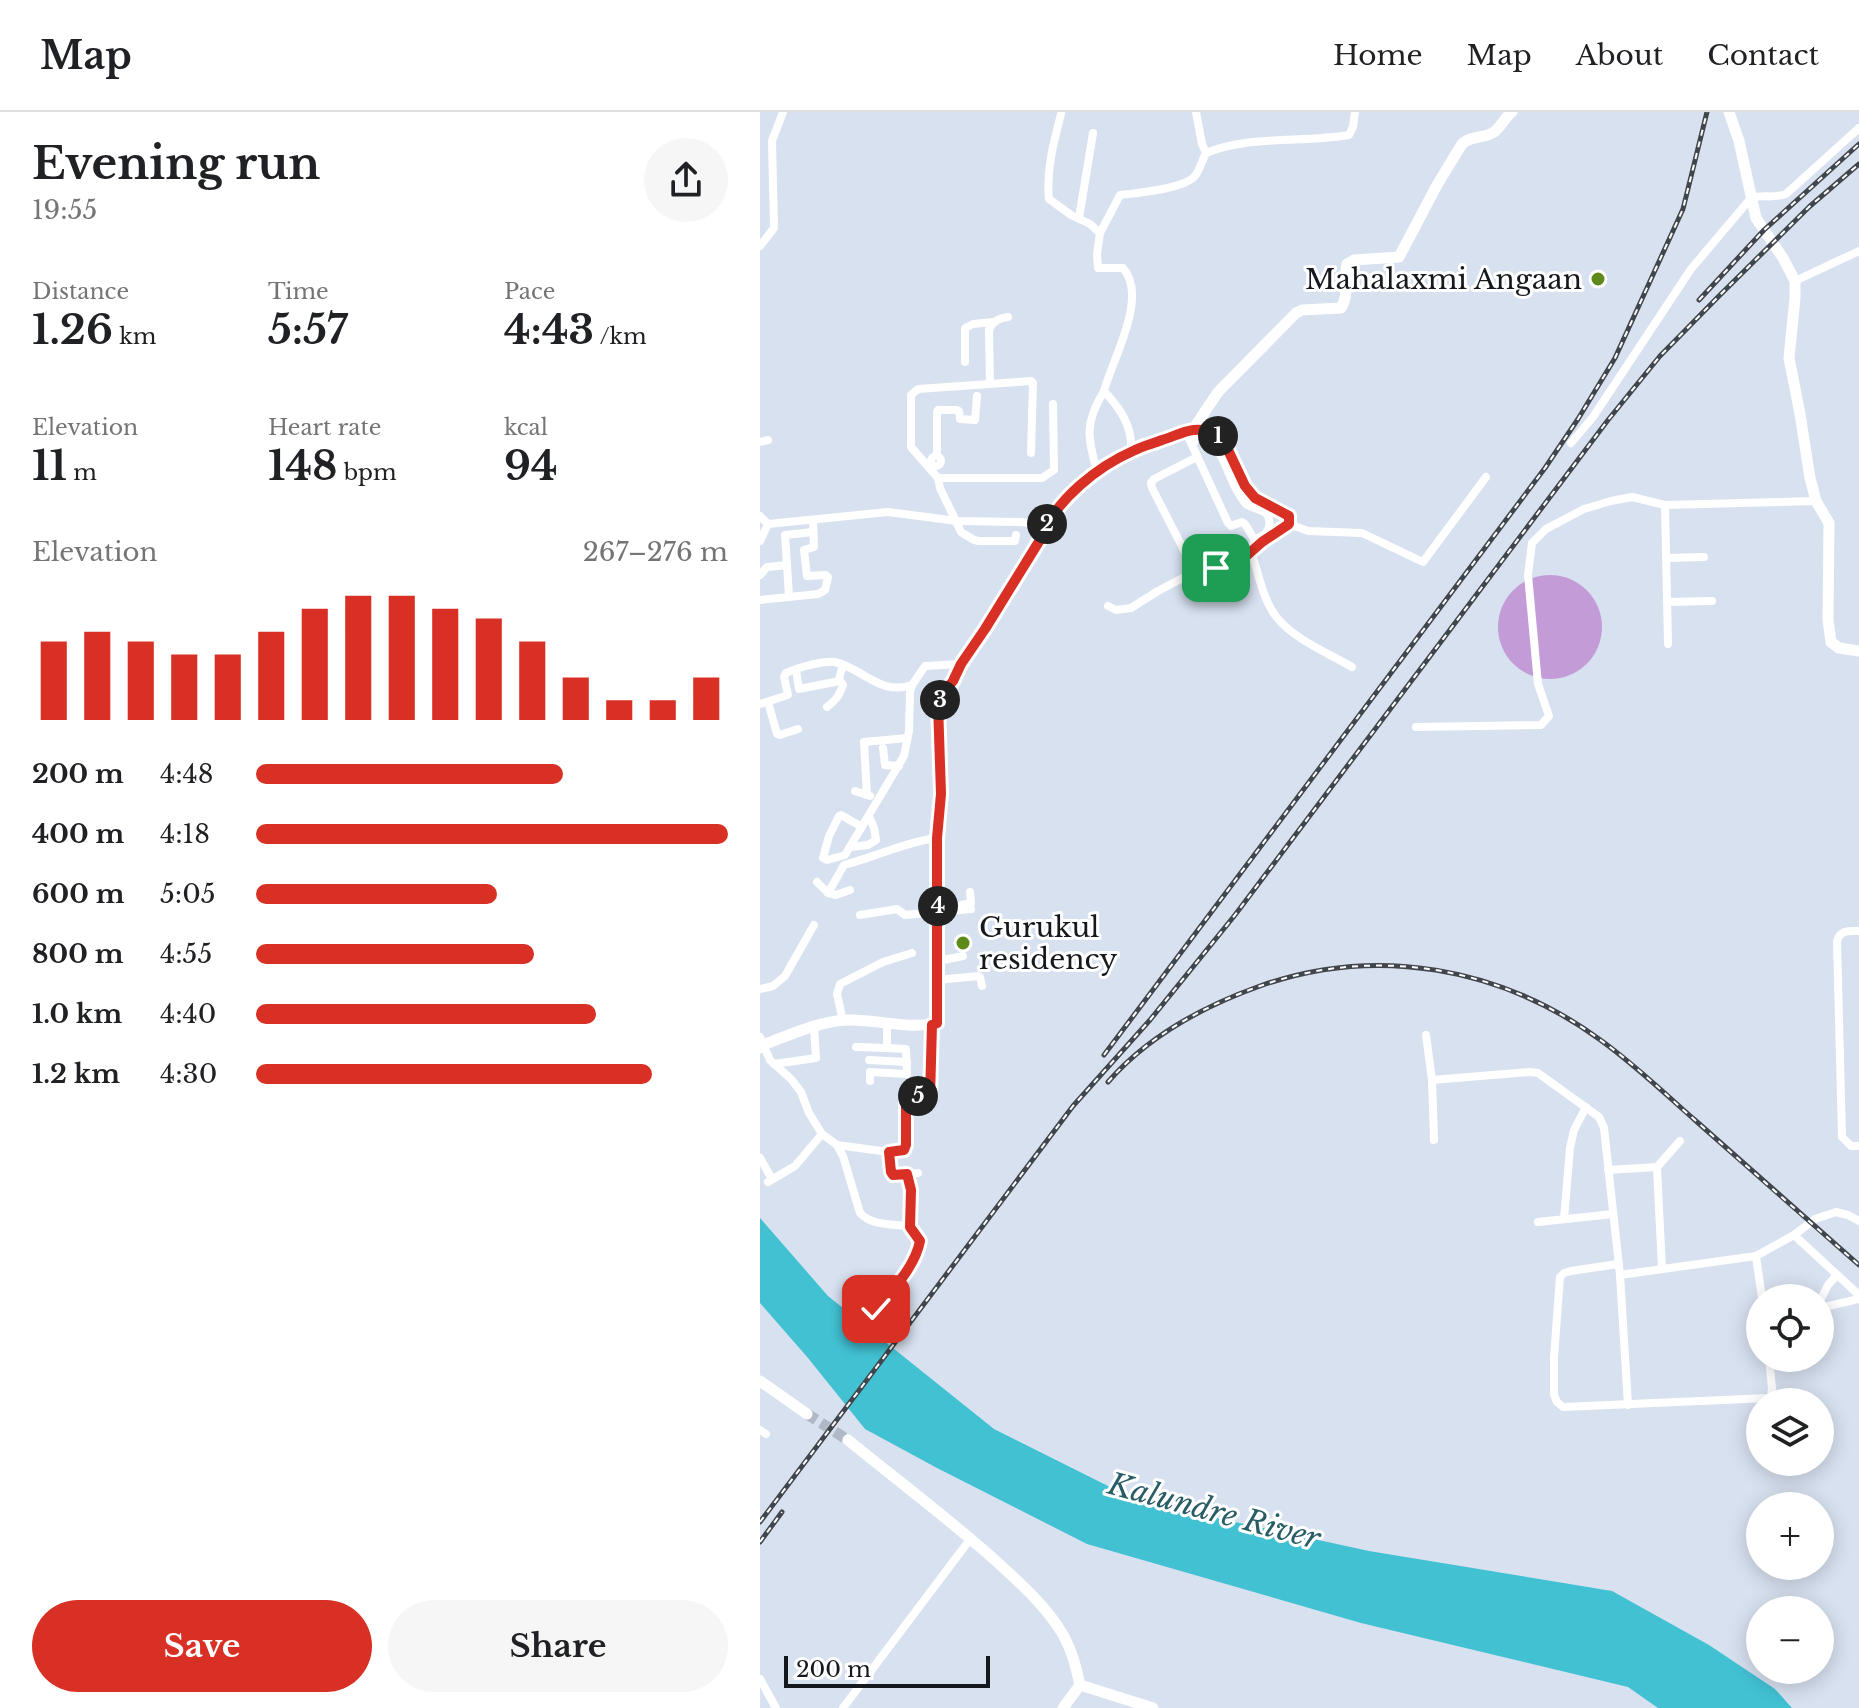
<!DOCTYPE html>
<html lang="en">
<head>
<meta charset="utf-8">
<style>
  body { margin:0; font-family:"Libre Baskerville",serif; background:#f6f6f6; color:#202124; height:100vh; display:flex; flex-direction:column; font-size:30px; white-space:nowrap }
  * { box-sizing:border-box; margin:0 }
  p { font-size:26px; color:#757577 }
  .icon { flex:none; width:44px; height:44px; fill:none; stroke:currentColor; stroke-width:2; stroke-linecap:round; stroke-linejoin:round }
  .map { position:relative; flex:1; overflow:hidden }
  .details { display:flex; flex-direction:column; background:#fff; width:760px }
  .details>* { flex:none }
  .tools { position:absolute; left:986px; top:1172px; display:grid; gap:16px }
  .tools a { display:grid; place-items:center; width:88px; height:88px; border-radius:50%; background:#fff; box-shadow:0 4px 20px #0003; font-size:40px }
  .scale { position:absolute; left:24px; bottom:20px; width:206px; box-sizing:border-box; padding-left:8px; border:4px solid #15181d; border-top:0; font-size:22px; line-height:28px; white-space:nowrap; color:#15181d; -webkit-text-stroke:6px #fff; paint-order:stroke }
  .pin { position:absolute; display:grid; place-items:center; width:68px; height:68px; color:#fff; margin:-34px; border-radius:16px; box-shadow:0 4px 12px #0006 }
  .km { position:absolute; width:40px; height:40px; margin:-20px; border-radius:50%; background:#222; color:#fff; font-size:22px; line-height:40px; text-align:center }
  .round { display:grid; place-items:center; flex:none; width:84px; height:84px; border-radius:42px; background:#f6f6f6 }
  .summary { display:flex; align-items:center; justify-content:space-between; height:136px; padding:0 32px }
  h1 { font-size:44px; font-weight:800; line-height:60px }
  .figures { display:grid; grid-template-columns:repeat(3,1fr); gap:12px; height:136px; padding:8px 32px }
  .figures div { display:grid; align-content:center }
  .figures b { font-size:40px; font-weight:800 }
  .figures small { font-size:22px; font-weight:400 }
  .figures p { font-size:22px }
  .chart { height:224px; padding:16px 32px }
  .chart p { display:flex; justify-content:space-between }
  .chart svg { width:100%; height:144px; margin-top:8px; stroke:#d93025; stroke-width:6 }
  .button { display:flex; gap:16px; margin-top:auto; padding:16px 32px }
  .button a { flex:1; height:92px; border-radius:48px; background:#d93025; color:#fff; font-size:32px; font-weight:800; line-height:92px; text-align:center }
  .button a+a { background:#f6f6f6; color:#202124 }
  ul { padding:0 32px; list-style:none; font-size:26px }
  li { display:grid; grid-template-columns:128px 96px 1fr; align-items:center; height:60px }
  li i { height:20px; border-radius:10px; background:#d93025 }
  header { display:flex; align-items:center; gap:48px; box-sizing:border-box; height:112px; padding:0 40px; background:#fff; border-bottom:2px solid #e0e0e0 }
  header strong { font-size:38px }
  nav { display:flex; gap:44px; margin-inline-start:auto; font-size:28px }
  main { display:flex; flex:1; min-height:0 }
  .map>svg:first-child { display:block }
  .green { fill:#c39cd7 }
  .water { fill:#42c1d3 }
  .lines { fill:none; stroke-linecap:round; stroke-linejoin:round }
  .secondary-tunnel { stroke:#b1b9c6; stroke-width:11; stroke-dasharray:11 5.5; stroke-linecap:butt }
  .street { stroke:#fff; stroke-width:8 }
  .secondary { stroke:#fff; stroke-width:11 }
  .rail-casing { stroke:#41454c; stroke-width:5 }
  .rail { stroke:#fff; stroke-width:2; stroke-dasharray:6; stroke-linecap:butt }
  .route-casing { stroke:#fff; stroke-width:16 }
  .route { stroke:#d93025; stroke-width:10 }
  .poi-dot { fill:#5d8a1b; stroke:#fff; stroke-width:3 }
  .labels { text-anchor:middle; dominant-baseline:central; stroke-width:6; stroke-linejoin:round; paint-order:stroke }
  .poi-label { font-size:28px; fill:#15181d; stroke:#fff; text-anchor:end }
  .water-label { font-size:30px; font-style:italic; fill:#295d65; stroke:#fff }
</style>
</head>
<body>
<header>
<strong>Map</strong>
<nav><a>Home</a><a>Map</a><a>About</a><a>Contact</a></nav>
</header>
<main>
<section class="details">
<div class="summary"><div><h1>Evening run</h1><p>19:55</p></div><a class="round"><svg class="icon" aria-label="share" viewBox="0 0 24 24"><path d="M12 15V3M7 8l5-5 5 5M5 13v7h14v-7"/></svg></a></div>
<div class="figures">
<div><p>Distance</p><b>1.26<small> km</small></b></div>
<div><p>Time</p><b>5:57</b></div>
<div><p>Pace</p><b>4:43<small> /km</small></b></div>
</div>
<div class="figures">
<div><p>Elevation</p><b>11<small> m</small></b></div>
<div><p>Heart rate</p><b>148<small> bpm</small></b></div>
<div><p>kcal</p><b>94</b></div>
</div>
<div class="chart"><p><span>Elevation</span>267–276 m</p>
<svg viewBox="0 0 160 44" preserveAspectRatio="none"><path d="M5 44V20M15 44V17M25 44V20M35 44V24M45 44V24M55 44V17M65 44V10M75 44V6M85 44V6M95 44V10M105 44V13M115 44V20M125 44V31M135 44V38M145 44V38M155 44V31"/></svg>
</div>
<ul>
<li><b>200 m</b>4:48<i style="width:65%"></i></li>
<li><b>400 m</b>4:18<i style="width:100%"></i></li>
<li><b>600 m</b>5:05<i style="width:51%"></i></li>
<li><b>800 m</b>4:55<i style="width:59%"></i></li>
<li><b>1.0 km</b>4:40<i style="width:72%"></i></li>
<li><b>1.2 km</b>4:30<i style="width:84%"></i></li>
</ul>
<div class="button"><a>Save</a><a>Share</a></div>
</section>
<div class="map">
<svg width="1099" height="1596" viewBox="0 0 1099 1596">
  <rect width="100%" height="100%" fill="#d8e1f0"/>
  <circle class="green" cx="790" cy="515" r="52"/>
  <path class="water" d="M0,1106l68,78 166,133 144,72 231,50 243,40 97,54 66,44 17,19h-134l-30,-21 -267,-64 -274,-79 -150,-76 -72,-39 -57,-71 -48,-55z"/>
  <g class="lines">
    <path class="secondary-tunnel" d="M47,1302l41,26"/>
    <g class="street">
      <path d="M436,0l6,32 4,9"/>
      <path d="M301,2c-7,27 -15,56 -12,85l22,16 19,9 10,9 -3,21 1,14h25c26,29 -11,92 -19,123 16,17 29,36 27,60"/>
      <path d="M319,106l14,-85"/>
      <path d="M340,121l20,-38c17,-2 64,-6 75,-19 5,-6 7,-16 11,-23 44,-18 96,-10 143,-18l4,-8 2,-15"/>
      <path d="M0,134l14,-18 -2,-87 11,-29"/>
      <path d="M1035,169l64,-30"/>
      <path d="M205,250v-34l8,-4 20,-2"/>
      <path d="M230,272l-1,-54c3,-9 10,-12 19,-13"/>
      <path d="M426,320l42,91 3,3 11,-4 3,2 9,15c11,-3 19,-10 14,-23 -4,-8 -15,-6 -22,-12 -3,-3 -5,-7 -7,-10 -14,-22 -13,-43 -37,-57l-6,2 -4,6"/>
      <path d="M0,330l8,-2"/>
      <path d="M811,331l22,-26 98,-148 60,-71c13,-4 21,1 35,-4l73,-66"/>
      <path d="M177,343v-43l1,-2h19l2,1 1,8 15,1 2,-24"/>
      <circle cx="176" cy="349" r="5"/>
      <path d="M337,359c-10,-34 -12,-49 7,-80"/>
      <path d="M178,366h104l12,-8 -1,-66"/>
      <path d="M905,393l3,139"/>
      <path d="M0,404l8,8 120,-12 69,9 63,1 27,2"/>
      <path d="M529,412l19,7 54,2 61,29 63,-85"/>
      <path d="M256,423l-1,6h-36l-5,-1 -13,-8 -21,-44 -2,-10 -27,-31v-52l7,-6 113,-8 2,2 -2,70"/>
      <path d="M0,429l8,-17"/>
      <path d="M491,439c7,20 11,46 24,64 16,23 53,38 77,52"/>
      <path d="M906,446l38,-1"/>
      <path d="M430,450l-38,-74 -1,-5 3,-4 43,-22"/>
      <path d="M27,453l2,32"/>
      <path d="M0,463l7,-8 20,-2 -2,-30 28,-3"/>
      <path d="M0,488l58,-6 7,-4 3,-13 -2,-2 -19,1 -3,-26 10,-3 -1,-27"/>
      <path d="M907,490l45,-1"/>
      <path d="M348,494l8,4 15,-2 27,-17 36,-19 42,-7 26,-23 27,-18v-8l-34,-18 -10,-12 -17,-36 -12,-17 -22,-5"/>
      <path d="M36,558l3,19 41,-8"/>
      <path d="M8,590l9,32 3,1 18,-6"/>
      <path d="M0,592l28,-9 -4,-18 2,-4c11,-5 38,-13 49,-11 29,7 45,34 77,23"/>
      <path d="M67,595c9,-7 12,-11 16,-22l-4,-6 4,-14"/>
      <path d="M656,615l125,-2 8,-9 -11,-32 -10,-109 4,-32 14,-14 38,-20 27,-8 21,-4 33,8 151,-4"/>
      <path d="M123,636l2,17 14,1"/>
      <path d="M95,679l15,5"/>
      <path d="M107,683l-3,-53 43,-4"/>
      <path d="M102,715l-21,-12 -2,1 -10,20 -6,22 4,2 18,-5 59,-99 5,-25 1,-39 2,-7 13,-19 36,-2"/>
      <path d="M90,735l18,-2 8,-5 -2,-12 -5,-12"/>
      <path d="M57,770l11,11"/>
      <path d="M90,778l-14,5 -8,-2 16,-28c31,-8 61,-23 93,-27"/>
      <path d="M202,793l9,-2 -1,-11"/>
      <path d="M100,803l37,-6 8,6 66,-6"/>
      <path d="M1099,819c-11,0 -19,-1 -22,10l5,196 9,9h8"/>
      <path d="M178,849l25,-5"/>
      <path d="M178,868l40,-4 2,1 2,9"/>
      <path d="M0,877l13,-3 12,-10 29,-51"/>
      <path d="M83,909l-6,-27 3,-10 43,-22 29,-9"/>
      <path d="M666,923l6,45 2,60"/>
      <path d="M0,925l10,23 21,19 10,13 8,21 13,21 15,11 6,11 17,57c13,14 33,10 50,14l10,14c-5,26 -27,48 -44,68"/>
      <path d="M96,935l31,1v-25"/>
      <path d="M109,948l38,2"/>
      <path d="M14,952l42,-6 -2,-31"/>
      <path d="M672,968l98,-8 8,1 61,44 5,11 16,147 136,-19 38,-21 21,-16 21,-7 12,3 11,6"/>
      <path d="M110,969v-9l37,2 -1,-25 -19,-1"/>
      <path d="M77,1033l52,7 15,-2 2,-5v-48l2,-2 22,2 2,-72"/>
      <path d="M129,1040l2,20 2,3 25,-2"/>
      <path d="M0,1046l12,21"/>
      <path d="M848,1058l49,-3"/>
      <path d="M147,1062l4,16 -1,37"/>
      <path d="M8,1070l27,-16 27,-32"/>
      <path d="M804,1107l6,-71 4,-18 12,-23"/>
      <path d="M778,1110l75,-8"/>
      <path d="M1034,1123l65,60"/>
      <path d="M996,1144l6,42"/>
      <path d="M858,1152l-47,7 -7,2 -4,4 -6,80v38l3,7 6,5 205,-9 3,-2 1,-8 -3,-30"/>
      <path d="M902,1157l-5,-102 23,-26"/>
      <path d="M860,1163l8,130"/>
      <path d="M1060,1189l8,-16 9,-10"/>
      <path d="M1060,1196l39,-9"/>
      <path d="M0,1318l6,4"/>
      <path d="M0,1567l16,29"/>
      <path d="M83,1596l128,-170"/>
    </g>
    <g class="secondary">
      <path d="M969,0l10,29 17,77 27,40 12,23v17l-6,60 11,56 10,64 6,23 13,22 -1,97 3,22 8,6 20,3"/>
      <path d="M0,936l3,-3c27,-10 56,-24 85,-25 29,-1 60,10 89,3v-185l4,-44 -3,-90 4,-9 11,-14 8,-17 24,-35 58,-94 4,-11 8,-11 42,-42 34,-20 63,-23 24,-36 78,-79 6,-3 39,-2c9,-14 2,-29 6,-44l7,-4 45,-3 38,-72 25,-41c9,-9 22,-5 32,-12 7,-5 11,-15 18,-20"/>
      <path d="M0,1269l47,33"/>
      <path d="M88,1328c49,40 100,78 148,121 24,22 49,44 66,72 10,17 14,34 18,52l-17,23"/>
      <path d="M320,1573l73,23"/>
    </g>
    <defs>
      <g id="rail">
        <path d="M939,188l65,-70 95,-86"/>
        <path d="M344,943l441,-587 33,-49 37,-61 68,-149 24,-97"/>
        <path d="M348,970c40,-46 96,-76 152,-96 116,-41 240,-19 339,53 34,24 65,54 97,82 54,48 108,96 163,144"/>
        <path d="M0,1410l313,-416 77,-86 85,-105 373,-495 52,-64 59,-60 90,-89 50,-43"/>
        <path d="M0,1430l22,-30"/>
      </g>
    </defs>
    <use href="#rail" class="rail-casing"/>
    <use href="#rail" class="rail"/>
  </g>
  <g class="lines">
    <defs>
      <path id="route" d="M116,1197c17,-20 39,-42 44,-68l-10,-14 1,-37 -4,-16 -14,1 -2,-3 -2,-20 15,-2 2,-5v-48l2,-2 22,2 2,-72 5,-2v-185l4,-44 -3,-90 4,-9 11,-14 8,-17 24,-35 58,-94c13,-36 56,-69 90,-84 9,-5 19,-7 29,-11 22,-7 30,-15 54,-7l12,17 17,36 10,12 34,18v8l-27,18 -26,23 -20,3"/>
    </defs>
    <use href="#route" class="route-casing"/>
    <use href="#route" class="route"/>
  </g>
  <g class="poi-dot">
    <circle cx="838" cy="167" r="8"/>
    <circle cx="203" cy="831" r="8"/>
  </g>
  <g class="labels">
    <g class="poi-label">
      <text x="822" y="167">Mahalaxmi Angaan</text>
      <text x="219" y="815" text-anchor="start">Gurukul<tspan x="219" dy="32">residency</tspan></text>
    </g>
    <g class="water-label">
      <text transform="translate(454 1399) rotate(15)">Kalundre River</text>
    </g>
  </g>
</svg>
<div class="tools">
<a><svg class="icon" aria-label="locate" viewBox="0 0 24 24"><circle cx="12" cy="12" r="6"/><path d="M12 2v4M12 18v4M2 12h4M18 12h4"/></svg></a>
<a><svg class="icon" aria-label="layers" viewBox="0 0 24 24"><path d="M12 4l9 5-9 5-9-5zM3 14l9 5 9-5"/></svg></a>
<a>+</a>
<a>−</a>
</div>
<div class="scale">200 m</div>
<div class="pin" style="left:456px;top:456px;background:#1e9e55"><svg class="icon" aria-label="arrive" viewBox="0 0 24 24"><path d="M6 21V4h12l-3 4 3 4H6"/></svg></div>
<div class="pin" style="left:116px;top:1197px;background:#d93025"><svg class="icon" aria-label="check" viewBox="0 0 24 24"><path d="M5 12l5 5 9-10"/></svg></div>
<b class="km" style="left:458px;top:324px">1</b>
<b class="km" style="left:287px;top:412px">2</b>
<b class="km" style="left:180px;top:588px">3</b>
<b class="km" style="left:178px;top:794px">4</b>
<b class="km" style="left:158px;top:984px">5</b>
</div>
</main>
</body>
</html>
